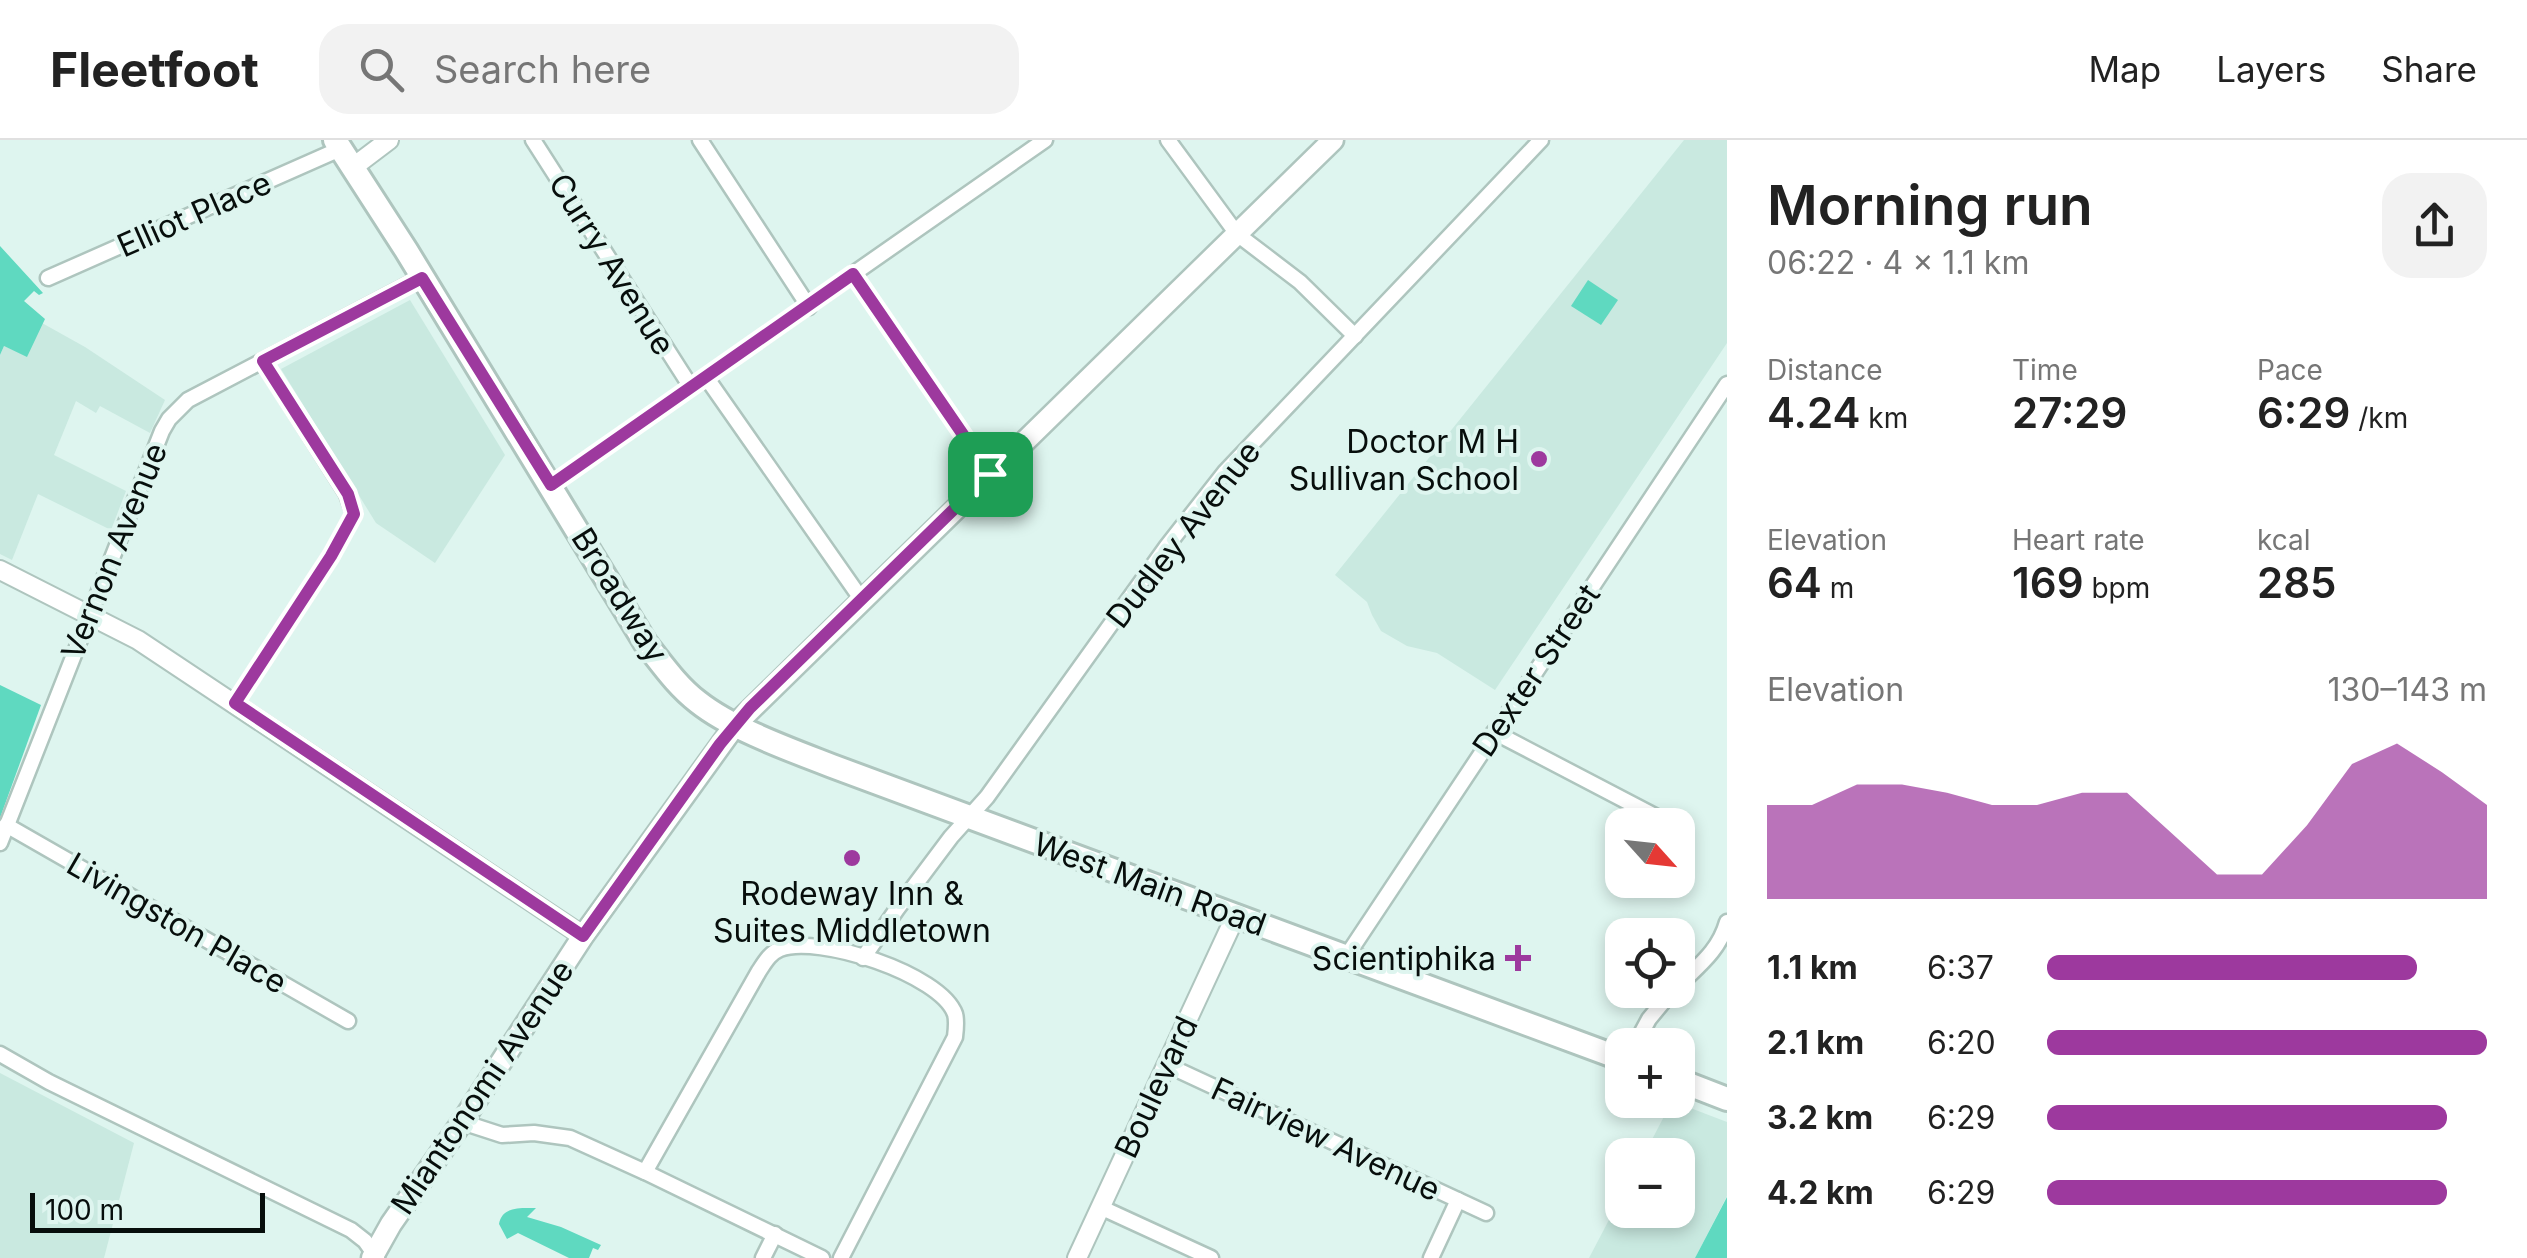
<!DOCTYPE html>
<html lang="en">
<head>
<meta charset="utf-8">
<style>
  body { margin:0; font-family:Inter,sans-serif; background:#f2f2f2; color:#222; height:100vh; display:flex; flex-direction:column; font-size:38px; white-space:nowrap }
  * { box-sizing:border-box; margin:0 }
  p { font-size:32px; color:#767676 }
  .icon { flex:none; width:55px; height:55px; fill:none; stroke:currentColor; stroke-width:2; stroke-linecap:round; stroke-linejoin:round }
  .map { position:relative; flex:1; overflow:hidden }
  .details { display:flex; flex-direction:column; background:#fff; width:800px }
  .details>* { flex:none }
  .needle { width:65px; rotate:117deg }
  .tools { position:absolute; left:1605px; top:668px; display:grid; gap:20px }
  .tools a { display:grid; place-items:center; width:90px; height:90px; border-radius:20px; background:#fff; box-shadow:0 5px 15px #0003; font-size:50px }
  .scale { position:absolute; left:30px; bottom:25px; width:235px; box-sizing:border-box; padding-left:10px; border:5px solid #070e0c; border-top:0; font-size:28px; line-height:35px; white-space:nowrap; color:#070e0c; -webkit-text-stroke:8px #def5ef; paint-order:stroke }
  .pin { position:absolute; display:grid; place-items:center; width:85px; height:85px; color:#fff; margin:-42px; border-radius:20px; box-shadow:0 5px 15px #0006 }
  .round { display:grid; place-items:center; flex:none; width:105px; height:105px; border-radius:30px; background:#f2f2f2 }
  .overview { display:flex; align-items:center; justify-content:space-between; height:170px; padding:0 40px }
  h1 { font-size:55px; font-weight:600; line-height:75px }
  .figures { display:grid; grid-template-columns:repeat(3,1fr); gap:15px; height:170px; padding:10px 40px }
  .figures div { display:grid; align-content:center }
  .figures b { font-size:42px; font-weight:600 }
  .figures small { font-size:28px; font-weight:400 }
  .figures p { font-size:28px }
  .chart { height:280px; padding:20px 40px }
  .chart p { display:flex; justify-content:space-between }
  .chart svg { width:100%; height:180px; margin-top:10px; fill:#9d399e; opacity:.7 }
  ul { padding:0 40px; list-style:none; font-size:32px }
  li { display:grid; grid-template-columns:160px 120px 1fr; align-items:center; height:75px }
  li i { height:25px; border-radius:12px; background:#9d399e }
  header { display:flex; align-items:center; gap:60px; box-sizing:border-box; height:140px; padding:0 50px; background:#fff; border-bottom:2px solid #e0e0e0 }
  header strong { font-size:48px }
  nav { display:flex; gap:55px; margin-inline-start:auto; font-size:35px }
  .search { width:700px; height:90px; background:#f2f2f2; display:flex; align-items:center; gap:25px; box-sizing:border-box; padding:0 35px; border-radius:30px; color:#767676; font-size:38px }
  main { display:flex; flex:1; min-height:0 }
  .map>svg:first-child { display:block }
  .built { fill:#c9e9e0 }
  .green { fill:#5fd9c0 }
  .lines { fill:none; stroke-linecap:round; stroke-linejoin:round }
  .minor-casing { stroke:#aec5be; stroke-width:19 }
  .tertiary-casing { stroke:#aec5be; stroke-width:22 }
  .secondary-casing { stroke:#aec5be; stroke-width:25 }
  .primary-casing { stroke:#aec5be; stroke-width:28 }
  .minor { stroke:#fff; stroke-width:14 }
  .tertiary { stroke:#fff; stroke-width:18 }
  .secondary { stroke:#fff; stroke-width:20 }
  .primary { stroke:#fff; stroke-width:22 }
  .route-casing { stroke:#fff; stroke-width:20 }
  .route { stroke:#9d399e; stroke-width:12 }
  .poi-dot { fill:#9d399e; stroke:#def5ef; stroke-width:4 }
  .labels { text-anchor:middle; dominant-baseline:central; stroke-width:8; stroke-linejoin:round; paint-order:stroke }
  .street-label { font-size:32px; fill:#070e0c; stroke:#def5ef }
  .poi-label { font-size:32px; fill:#070e0c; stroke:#def5ef; text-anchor:end }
</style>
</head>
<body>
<header>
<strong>Fleetfoot</strong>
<div class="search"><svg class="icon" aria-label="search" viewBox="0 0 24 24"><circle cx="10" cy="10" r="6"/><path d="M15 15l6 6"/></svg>Search here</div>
<nav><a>Map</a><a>Layers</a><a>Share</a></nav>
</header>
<main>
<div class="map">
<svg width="1727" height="1118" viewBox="0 0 1727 1118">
  <rect width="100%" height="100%" fill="#def5ef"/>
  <g class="built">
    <path d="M1684,0h43v203l-232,347 -58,-37 -30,-7 -26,-15 -9,-16 -5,-13 -32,-27z"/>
    <path d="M410,160l95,155 -70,108 -59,-40 -95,-154z"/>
    <path d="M42,183l43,24 80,53 -15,33 -50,-27 -4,7 -20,-12 -22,54 72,36 -15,39 -73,-36 -26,66 -12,-6v-199l4,-9 23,10z"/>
    <path d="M0,933l134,70 -30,115h-104z"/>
    <path d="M1672,961l55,21v74l-32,62h-106l33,-63v15h56v-55h-34z"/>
  </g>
  <g class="green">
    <path d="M0,106l43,47 -4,2 -5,-4 -10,10 21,18 -18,38 -23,-11 -4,9z"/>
    <path d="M1588,140l30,20 -17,25 -30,-19z"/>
    <path d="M0,545l41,20 -41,113z"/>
    <path d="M1727,1057v61h-32z"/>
    <path d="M536,1068l-9,9 34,10 40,18 -3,5 -5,-2 -4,10h-20l-51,-25 -11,6 -8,-15c3,-18 22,-16 37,-16z"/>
  </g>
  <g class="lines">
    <defs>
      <g id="minor">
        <path d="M533,0l158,247"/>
        <path d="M700,0l109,167"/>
        <path d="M1168,0l69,94 63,48 55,54"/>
        <path d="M853,134l137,200"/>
        <path d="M48,138l292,-129"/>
        <path d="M706,237l156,223"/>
        <path d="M551,345l494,-345"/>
        <path d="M235,563l96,-147 23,-42 -7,-20 -84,-133"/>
        <path d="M1494,592l178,93"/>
        <path d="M6,685l342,196"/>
        <path d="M0,703l162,-412 7,-12 19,-19 233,-122"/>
        <path d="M1346,817l381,-573"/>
        <path d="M863,818l34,-49 54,-72 36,-40 180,-251 58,-74 316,-332"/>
        <path d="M1678,846c20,-20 41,-35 49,-64"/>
        <path d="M1635,905l14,-26 24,-29"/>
        <path d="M0,914l49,28 302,148 14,11 12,17"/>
        <path d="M1167,925l319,148"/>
        <path d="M462,982l40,13 32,-2 36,5 75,34 177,86"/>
        <path d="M645,1032l114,-201c6,-9 11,-18 21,-22 37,-15 161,25 175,65 2,7 1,15 0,23l-114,221"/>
        <path d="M1100,1067l111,51"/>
        <path d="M763,1118l12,-24"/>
        <path d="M1431,1118l27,-58"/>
      </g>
      <g id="tertiary">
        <path d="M352,28l37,-28"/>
        <path d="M0,430l138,70 445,296"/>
        <path d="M1077,1118l159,-343"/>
      </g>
      <path id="secondary" d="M372,1118l19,-34 71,-102 121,-186 153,-212 597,-584"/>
      <g id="primary">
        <path d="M335,0l71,110 240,394c16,20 31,42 52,58 34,27 93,48 134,64l790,293"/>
        <path d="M1678,940l49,19"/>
      </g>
    </defs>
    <use href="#minor" class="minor-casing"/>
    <use href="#tertiary" class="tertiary-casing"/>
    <use href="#secondary" class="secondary-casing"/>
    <use href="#primary" class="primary-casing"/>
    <use href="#minor" class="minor"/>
    <use href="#tertiary" class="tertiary"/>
    <use href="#secondary" class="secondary"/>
    <use href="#primary" class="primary"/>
  </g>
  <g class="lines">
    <defs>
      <path id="route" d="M853,134l137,200 -240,234 -30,36 -137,192 -348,-233 96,-147 23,-42 -6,-20 -85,-133 159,-83 129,207z"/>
    </defs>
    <use href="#route" class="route-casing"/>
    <use href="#route" class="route"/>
  </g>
  <g class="poi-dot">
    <circle cx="1539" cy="319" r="10"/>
    <circle cx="852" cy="718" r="10"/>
    <path d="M1513 803h10v10h10v10h-10v10h-10v-10h-10v-10h10z"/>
  </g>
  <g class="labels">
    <g class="street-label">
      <text transform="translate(194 74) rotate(-24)">Elliot Place</text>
      <text transform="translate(612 124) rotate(58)">Curry Avenue</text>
      <text transform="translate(1183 394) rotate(-52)">Dudley Avenue</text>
      <text transform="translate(114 411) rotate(-68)">Vernon Avenue</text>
      <text transform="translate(620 455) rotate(58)">Broadway</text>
      <text transform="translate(1536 530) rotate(-56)">Dexter Street</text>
      <text transform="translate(1150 744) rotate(20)">West Main Road</text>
      <text transform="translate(177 783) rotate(30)">Livingston Place</text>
      <text transform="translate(482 947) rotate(-56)">Miantonomi Avenue</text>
      <text transform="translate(1156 947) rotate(-65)">Boulevard</text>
      <text transform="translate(1326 999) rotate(25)">Fairview Avenue</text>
    </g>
    <g class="poi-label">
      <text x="1519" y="301">Doctor M H<tspan x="1519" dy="37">Sullivan School</tspan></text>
      <text x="852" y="753" text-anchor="middle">Rodeway Inn &amp;<tspan x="852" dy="37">Suites Middletown</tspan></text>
      <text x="1496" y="818">Scientiphika</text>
    </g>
  </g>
</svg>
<div class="tools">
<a><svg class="needle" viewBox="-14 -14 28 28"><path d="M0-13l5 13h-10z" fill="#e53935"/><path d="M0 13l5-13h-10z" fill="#767676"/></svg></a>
<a><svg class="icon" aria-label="locate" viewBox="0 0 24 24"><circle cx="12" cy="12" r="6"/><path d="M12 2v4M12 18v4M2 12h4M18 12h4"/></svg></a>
<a>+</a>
<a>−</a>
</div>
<div class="scale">100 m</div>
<div class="pin" style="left:990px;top:334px;background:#1e9e55"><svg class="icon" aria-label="arrive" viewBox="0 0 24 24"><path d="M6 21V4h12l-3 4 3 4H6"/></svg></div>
</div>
<section class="details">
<div class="overview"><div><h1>Morning run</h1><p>06:22 · 4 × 1.1 km</p></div><a class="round"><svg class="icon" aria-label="share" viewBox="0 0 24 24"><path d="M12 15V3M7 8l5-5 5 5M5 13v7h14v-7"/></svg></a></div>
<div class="figures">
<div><p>Distance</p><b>4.24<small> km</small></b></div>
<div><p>Time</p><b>27:29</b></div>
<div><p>Pace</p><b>6:29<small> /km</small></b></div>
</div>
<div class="figures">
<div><p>Elevation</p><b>64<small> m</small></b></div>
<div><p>Heart rate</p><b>169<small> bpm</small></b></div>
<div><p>kcal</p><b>285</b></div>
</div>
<div class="chart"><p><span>Elevation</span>130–143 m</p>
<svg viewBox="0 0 160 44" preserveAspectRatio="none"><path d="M0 44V21L10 21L20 16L30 16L40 18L50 21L60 21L70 18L80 18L90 28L100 38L110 38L120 26L130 11L140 6L150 13L160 21V44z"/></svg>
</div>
<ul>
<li><b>1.1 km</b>6:37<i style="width:84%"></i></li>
<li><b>2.1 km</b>6:20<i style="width:100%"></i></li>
<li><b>3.2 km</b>6:29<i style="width:91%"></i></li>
<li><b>4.2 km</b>6:29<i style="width:91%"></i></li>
</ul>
</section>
</main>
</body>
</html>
